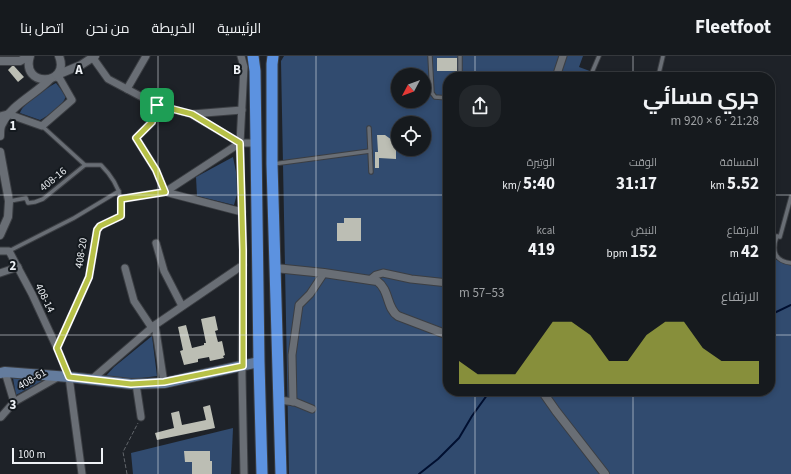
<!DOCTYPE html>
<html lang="ar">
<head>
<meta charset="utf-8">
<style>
  body { margin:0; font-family:"Source Sans 3",Cairo,sans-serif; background:#23272b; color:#f1f3f6; direction:rtl; height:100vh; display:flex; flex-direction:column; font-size:15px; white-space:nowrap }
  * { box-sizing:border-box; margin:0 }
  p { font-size:13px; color:#9ea1a4 }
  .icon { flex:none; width:22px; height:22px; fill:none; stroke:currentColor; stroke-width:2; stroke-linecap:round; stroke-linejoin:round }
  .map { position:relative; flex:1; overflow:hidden; direction:ltr }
  .sheet { position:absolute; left:443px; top:16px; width:332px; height:324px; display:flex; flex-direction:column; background:#161a1e; border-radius:16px; box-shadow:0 2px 6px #0003,0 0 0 1px #35383c; direction:rtl }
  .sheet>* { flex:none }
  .needle { width:26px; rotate:229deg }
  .fabs { position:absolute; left:391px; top:12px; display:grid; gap:8px }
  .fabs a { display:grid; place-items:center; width:40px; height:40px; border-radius:50%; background:#161a1e; box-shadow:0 2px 6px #0003,0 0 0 1px #35383c; font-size:20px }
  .scale { position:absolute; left:12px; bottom:10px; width:91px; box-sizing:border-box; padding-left:4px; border:2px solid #eff2f6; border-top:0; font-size:11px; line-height:14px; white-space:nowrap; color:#eff2f6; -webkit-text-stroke:3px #14191e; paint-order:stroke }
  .pin { position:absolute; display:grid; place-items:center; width:34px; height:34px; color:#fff; margin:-17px; border-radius:8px; box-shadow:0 2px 6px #0006 }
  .round { display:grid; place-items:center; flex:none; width:42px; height:42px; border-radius:16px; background:#23272b }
  .summary { display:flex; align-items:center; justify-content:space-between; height:68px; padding:0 16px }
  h1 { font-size:22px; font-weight:700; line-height:30px }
  .metrics { display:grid; grid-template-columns:repeat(3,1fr); gap:6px; height:68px; padding:4px 16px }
  .metrics div { display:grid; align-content:center }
  .metrics b { font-size:17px; font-weight:700 }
  .metrics small { font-size:11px; font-weight:400 }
  .metrics p { font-size:11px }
  .chart { height:112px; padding:8px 16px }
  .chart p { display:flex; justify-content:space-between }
  .chart svg { width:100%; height:72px; margin-top:4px; fill:#b7c148; opacity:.7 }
  header { display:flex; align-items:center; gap:24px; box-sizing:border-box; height:56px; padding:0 20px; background:#161a1e; border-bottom:1px solid #35383c }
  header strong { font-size:19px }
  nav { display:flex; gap:22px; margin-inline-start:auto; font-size:14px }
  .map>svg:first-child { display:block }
  .green { fill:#314b6f; fill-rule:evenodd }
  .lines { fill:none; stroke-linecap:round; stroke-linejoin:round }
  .stream { stroke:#000f30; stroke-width:2 }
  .building { fill:#bcbeb4 }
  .service-casing { stroke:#3b3e43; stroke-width:5.5 }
  .minor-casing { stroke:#3b3e43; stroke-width:9 }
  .tertiary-casing { stroke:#3b3e43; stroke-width:10 }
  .secondary-casing { stroke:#3b3e43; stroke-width:12 }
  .trunk-casing { stroke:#3b3e43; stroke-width:13 }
  .path { stroke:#61656a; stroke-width:1; stroke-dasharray:4 2; stroke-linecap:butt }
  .service { stroke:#696e75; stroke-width:3.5 }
  .minor { stroke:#696e75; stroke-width:7 }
  .tertiary { stroke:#696e75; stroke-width:8 }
  .secondary { stroke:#647c9d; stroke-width:10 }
  .trunk { stroke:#5c92e0; stroke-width:11 }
  .route-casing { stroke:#fff; stroke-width:8 }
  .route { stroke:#b7c148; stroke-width:5 }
  .grid { fill:none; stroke:#eff2f6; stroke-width:1; stroke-opacity:0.55 }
  .labels { text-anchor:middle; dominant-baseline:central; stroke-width:4; stroke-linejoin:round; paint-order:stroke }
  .street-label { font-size:11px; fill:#eff2f6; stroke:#14191e }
  .grid-label { font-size:13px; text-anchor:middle; font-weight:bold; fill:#eff2f6; stroke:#14191e; stroke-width:4; stroke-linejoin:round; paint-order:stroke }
</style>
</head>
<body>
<header>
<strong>Fleetfoot</strong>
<nav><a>الرئيسية</a><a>الخريطة</a><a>من نحن</a><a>اتصل بنا</a></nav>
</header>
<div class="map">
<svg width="791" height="418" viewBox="0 0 791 418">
  <rect width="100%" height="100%" fill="#1e2228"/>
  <g class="green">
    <path d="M284,0h299l-4,11 27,10h-158v314h322v-133l21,6v210h-502l-8,-413zM398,19h26v26h-26zM398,67h26v26h-26z"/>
    <path d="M56,27l10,13c-3,10 -17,19 -26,24l-20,-7c2,-9 27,-25 36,-30z"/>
    <path d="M233,101l6,30 -5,18 -37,-9 -1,-19z"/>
    <path d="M152,280l5,40 -23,3 -29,-2 9,-10z"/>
    <path d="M13,322l31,2 -28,15z"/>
    <path d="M233,372l-2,46h-98l-2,-21z"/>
  </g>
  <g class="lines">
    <g class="stream">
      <path d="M770,259l21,-10"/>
      <path d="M419,418l19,-15 21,-21 13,-22 18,-25"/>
    </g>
  </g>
  <g class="building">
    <rect x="437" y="2" width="20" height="13"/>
    <path d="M12,10h2l10,11 -6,5 -10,-12z"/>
    <path d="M377,79h8l7,5h6v6h-2v13l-17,-1v10h-4v-16h3z"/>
    <path d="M344,162h17v23h-24v-18h7z"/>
    <path d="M215,260l3,14 -3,1 3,11 4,-1 3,14 -2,1 1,2 -14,3 -1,-4 -11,2v3l-14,3 -4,-14 3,-1 -5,-23 8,-2 6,23 12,-3v-2h2l-5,-24z"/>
    <path d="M210,349l5,23 -58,12 -2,-7 19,-5 -3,-15 8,-2 3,14 24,-5 -3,-13z"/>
    <path d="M184,395h26v10h2v13h-20v-12h-7z"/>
  </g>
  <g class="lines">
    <defs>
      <g id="service">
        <path d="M430,0l2,37 3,4 13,1"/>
        <path d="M460,0v21"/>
        <path d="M590,21l9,-21"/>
        <path d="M658,21l5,-21"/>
        <path d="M42,70l43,39h16c10,10 17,21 20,34"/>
        <path d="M369,72l2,44"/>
        <path d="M273,108l97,-13"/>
        <path d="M791,141l-11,40 -3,-1c-5,14 -3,25 14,27"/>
        <path d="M10,145l16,-3 2,5 7,-1 8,-3 42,-34"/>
        <path d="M9,195l65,-33 45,-27"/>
      </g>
      <g id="minor">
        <path d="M241,0l3,11 -4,76 3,107 -1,125 2,99"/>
        <path d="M93,2l15,21 49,26 34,9 49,29"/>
        <path d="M556,21l7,-21"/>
        <path d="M127,33l19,-33"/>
        <path d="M157,49l-5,17 -16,16 20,32 9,22 77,20"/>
        <path d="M192,58l50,-4"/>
        <path d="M0,60l8,-2 34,12 30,-26 -12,-21 -5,-3"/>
        <path d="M156,187l8,28 18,35"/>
        <path d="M0,195h9l23,43 25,54 12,29 13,97"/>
        <path d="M125,212l9,33 18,27"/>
        <path d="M0,217l18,-6"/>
        <path d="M370,224l6,-5 7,-2 28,6 37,4"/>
        <path d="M155,269l9,58"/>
        <path d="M57,292l32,-71 8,-47 3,-4 21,-10v-17l44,-7 75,-49h15"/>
        <path d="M5,316l9,30"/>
        <path d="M91,324l64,-55 88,-60"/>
        <path d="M136,328l5,33"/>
        <path d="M279,344l16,2 17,7"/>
        <path d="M293,346l-1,-47 7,-50 11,-11 14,-21"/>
        <path d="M1,361l13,-15 44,-25"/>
      </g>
      <g id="tertiary">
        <path d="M30,0c-10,32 41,30 29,0"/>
        <path d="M0,5h20l9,-5"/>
        <path d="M57,19l24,-10 14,-9"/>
        <path d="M0,80c0,-4 0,-9 2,-12 9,-19 34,-30 48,-45"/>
        <path d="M0,96l9,49 -1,16 -8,18"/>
        <path d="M275,212l49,5 53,8c13,9 9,27 21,35l50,19"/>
        <path d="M542,335l14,20 49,63"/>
      </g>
      <path id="secondary" d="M0,317l5,-1 64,5 62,7 33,-1 95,-21"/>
      <g id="trunk">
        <path d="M253,0l2,15 4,291 3,112"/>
        <path d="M273,0l-1,8v100l9,310"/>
      </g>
    </defs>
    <use href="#service" class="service-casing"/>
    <use href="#minor" class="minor-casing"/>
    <use href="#tertiary" class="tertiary-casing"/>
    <use href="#secondary" class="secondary-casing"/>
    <use href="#trunk" class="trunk-casing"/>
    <path class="path" d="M127,418l-4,-22 15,-29"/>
    <use href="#service" class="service"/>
    <use href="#minor" class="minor"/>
    <use href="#tertiary" class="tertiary"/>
    <use href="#secondary" class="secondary"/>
    <use href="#trunk" class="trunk"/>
  </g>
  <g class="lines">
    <defs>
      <path id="route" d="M157,49l35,9 48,29 3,107v116l-79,16 -33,2 -62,-7 -12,-29 32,-71 8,-47 3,-4 21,-10v-17l44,-7 -9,-22 -20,-32 16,-16z"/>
    </defs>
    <use href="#route" class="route-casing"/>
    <use href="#route" class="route"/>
  </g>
  <path class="grid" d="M158,0v418M316,0v418M475,0v21M633,0v21M0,139h448M770,139h21M0,279h448M770,279h21M475,335v83M633,335v83"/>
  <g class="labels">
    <g class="street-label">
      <text transform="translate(53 123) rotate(-39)">408-16</text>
      <text transform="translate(81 197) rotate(-81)">408-20</text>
      <text transform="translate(45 242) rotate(64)">408-14</text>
      <text transform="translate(32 323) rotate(-30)">408-61</text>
    </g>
  </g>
  <g class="grid-label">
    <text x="79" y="18">A</text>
    <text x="237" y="18">B</text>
    <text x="13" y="74">1</text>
    <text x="13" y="214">2</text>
    <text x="13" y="353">3</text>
  </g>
</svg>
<div class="fabs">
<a><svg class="needle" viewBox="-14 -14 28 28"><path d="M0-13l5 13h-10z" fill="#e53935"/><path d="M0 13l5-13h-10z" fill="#9ea1a4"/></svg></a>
<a><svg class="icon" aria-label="locate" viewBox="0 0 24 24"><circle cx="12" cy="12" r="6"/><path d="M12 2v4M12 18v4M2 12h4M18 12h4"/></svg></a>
</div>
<div class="scale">100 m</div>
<div class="pin" style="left:157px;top:49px;background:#1e9e55"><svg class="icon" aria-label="arrive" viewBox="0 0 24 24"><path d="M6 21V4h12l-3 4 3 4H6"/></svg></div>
<section class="sheet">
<div class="summary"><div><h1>جري مسائي</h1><p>21:28 · 6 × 920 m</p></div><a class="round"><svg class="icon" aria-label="share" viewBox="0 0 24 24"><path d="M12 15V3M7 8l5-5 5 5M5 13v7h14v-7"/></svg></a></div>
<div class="metrics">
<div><p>المسافة</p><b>5.52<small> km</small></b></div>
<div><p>الوقت</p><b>31:17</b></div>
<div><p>الوتيرة</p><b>5:40<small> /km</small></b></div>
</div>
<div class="metrics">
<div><p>الارتفاع</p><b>42<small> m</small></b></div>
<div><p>النبض</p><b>152<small> bpm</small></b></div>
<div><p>kcal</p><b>419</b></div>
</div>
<div class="chart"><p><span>الارتفاع</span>53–57 m</p>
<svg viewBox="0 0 160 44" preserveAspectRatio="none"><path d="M0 44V30L10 38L20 38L30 38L40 22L50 6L60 6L70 14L80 30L90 30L100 14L110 6L120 6L130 22L140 30L150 30L160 30V44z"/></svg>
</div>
</section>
</div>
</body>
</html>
